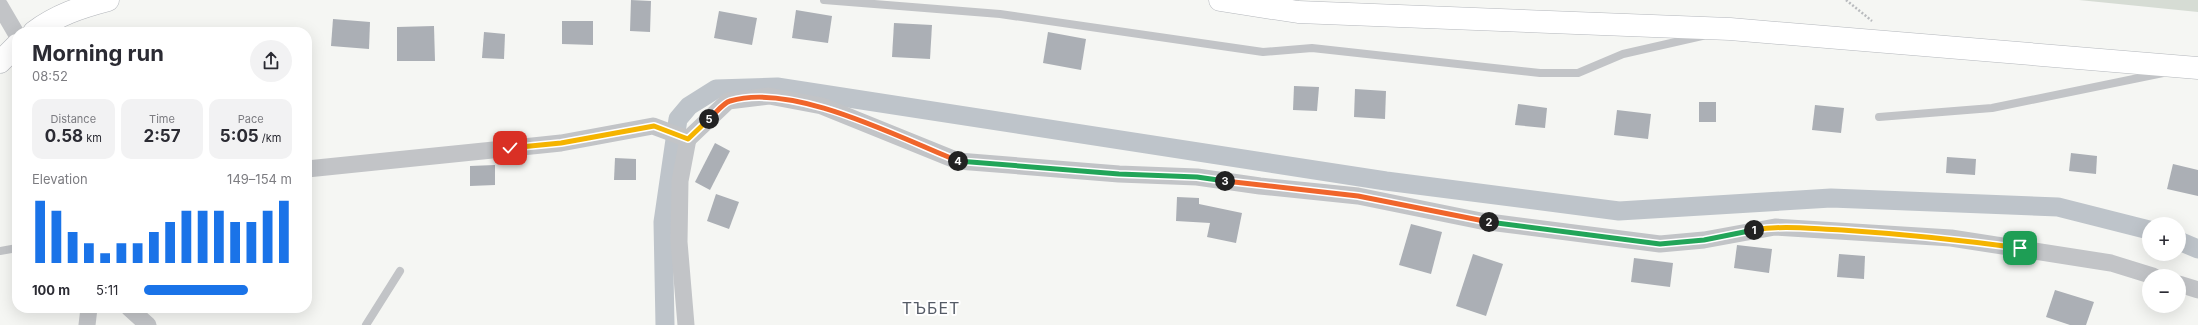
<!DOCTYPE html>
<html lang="en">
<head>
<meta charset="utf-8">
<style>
  body { margin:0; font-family:Inter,sans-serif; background:#f2f2f3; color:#2b2b33; height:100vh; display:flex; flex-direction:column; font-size:15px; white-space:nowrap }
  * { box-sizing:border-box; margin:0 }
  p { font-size:13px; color:#7c7c81 }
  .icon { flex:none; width:22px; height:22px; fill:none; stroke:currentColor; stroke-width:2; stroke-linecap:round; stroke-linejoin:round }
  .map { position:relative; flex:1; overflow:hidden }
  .panel { position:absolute; left:12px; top:27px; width:300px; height:286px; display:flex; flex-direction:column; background:#fff; border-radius:16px; box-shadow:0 4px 16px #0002 }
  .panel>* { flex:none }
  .fabs { position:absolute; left:2142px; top:217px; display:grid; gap:8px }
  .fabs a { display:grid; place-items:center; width:44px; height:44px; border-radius:50%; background:#fff; box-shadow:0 4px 16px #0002; font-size:20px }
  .pin { position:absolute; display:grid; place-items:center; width:34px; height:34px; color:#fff; margin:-17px; border-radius:8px; box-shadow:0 2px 6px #0006 }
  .km { position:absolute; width:20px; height:20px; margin:-10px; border-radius:50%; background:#222; color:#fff; font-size:11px; line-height:20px; text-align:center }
  .round { display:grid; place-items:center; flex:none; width:42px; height:42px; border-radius:21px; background:#f2f2f3 }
  .summary { display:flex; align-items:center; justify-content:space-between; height:68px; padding:0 20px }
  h1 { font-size:22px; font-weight:700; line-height:30px }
  .stats { display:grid; grid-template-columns:repeat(3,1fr); gap:6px; height:68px; padding:4px 20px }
  .stats div { display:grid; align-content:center; border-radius:10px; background:#f2f2f3; text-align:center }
  .stats b { font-size:17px; font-weight:700 }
  .stats small { font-size:11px; font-weight:400 }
  .stats p { font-size:11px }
  .chart { height:112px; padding:8px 20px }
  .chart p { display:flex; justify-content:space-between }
  .chart svg { width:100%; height:72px; margin-top:4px; stroke:#1a73e8; stroke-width:6 }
  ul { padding:0 20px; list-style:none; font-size:13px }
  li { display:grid; grid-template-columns:64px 48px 1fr; align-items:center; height:30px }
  li i { height:10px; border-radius:5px; background:#1a73e8 }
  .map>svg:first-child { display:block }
  .green { fill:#d6dcd4 }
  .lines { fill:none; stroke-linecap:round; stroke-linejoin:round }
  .canal { stroke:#bec4ca; stroke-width:19 }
  .building { fill:#abafb5 }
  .secondary-casing { stroke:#b4b7bc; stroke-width:23 }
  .path { stroke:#b9bbbe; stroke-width:2.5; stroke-dasharray:2 2; stroke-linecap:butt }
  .lane { stroke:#c2c4c7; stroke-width:8 }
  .street { stroke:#c2c4c7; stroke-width:17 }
  .secondary { stroke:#fff; stroke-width:22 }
  .split-1-casing { stroke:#fff; stroke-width:8 }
  .split-2-casing { stroke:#fff; stroke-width:8 }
  .split-3-casing { stroke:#fff; stroke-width:8 }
  .split-4-casing { stroke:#fff; stroke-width:8 }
  .split-5-casing { stroke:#fff; stroke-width:8 }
  .split-6-casing { stroke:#fff; stroke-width:8 }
  .split-1 { stroke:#f5b400; stroke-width:5 }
  .split-2 { stroke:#22a559; stroke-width:5 }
  .split-3 { stroke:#f0652b; stroke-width:5 }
  .split-4 { stroke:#22a559; stroke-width:5 }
  .split-5 { stroke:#f0652b; stroke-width:5 }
  .split-6 { stroke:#f5b400; stroke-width:5 }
  .labels { text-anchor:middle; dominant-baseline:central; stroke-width:4; stroke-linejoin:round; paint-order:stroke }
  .quarter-label { font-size:16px; letter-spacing:1px; fill:#555b66; stroke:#fff }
</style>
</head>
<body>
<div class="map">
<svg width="2198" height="325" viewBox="0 0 2198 325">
  <rect width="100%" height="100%" fill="#f5f6f3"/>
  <path class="green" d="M2079,0h119v12z"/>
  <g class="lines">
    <g class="canal">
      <path d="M2179,241l19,8"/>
      <path d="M665,325l-2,-103 15,-103 11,-13 27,-17 61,-2 609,94 233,30 212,-13 227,9 91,23"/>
    </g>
  </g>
  <g class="building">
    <path d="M631,0l20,1 -1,31 -20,-1z"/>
    <path d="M796,10l36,6 -4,27 -36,-5z"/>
    <path d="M719,11l38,7 -5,27 -38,-7z"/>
    <path d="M333,19l37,3 -1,27 -38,-3z"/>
    <path d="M562,21h31v24l-31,-1z"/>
    <path d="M894,23l38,2 -2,34 -38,-2z"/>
    <path d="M434,26l1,35h-38v-34z"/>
    <path d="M484,32l21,2 -1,25 -22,-1z"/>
    <path d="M1048,32l38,7 -5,31 -38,-7z"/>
    <path d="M1294,86l25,1 -2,24 -24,-1z"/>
    <path d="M1355,89l31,2 -1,28 -31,-2z"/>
    <rect x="1699" y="102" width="17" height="20"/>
    <path d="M1518,104l29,4 -2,20 -30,-3z"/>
    <path d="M1815,105l29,3 -3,25 -29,-3z"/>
    <path d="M1617,110l34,4 -3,25 -34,-4z"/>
    <path d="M715,143l15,8 -20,39 -15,-8z"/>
    <path d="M2071,153l26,3 -1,18 -27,-3z"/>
    <path d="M1947,157l29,2 -1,16 -29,-2z"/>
    <path d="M615,158l21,1v21h-22z"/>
    <path d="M2173,164l25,6v26l-31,-7z"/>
    <path d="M495,165v20l-25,1v-20z"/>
    <path d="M716,194l23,8 -10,27 -22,-8z"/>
    <path d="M1177,197l22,1v6l43,9 -6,30 -29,-6 3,-14 -34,-2z"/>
    <path d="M1411,224l31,8 -11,42 -32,-9z"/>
    <path d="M1737,245l35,4 -3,24 -35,-5z"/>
    <path d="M1473,254l30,10 -17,52 -30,-10z"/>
    <path d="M1839,254l26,2 -1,23 -27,-2z"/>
    <path d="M1634,258l39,5 -3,24 -39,-5z"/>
    <path d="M2055,290l39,12 -8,23h-16l-24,-8z"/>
  </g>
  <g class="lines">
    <defs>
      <g id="secondary">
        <path d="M1220,0l78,12 432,17 468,39"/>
        <path d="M34,32c23,-17 47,-25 74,-32"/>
        <path d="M0,62l17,-17"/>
      </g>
    </defs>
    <use href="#secondary" class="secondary-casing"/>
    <path class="path" d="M1846,0l26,21"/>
    <g class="lane">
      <path d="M824,0l176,14 263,38 49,-4 228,25h38l45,-19 79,-18"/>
      <path d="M1879,117l113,-9 171,-35"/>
      <path d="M0,251l17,-3"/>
      <path d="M366,325l34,-54"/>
    </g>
    <g class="street">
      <path d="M0,6l17,29"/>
      <path d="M688,139l40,-38 41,-5 53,10 136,55 161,13 78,3 63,9 98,10 123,25 179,23 44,-4 71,-13 176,11 160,25 42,13"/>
      <path d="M307,169l254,-26 92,-17 35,13 -8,42 -1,61 7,83"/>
      <path d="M2179,284l19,6"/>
      <path d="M129,308l19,17"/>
      <path d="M87,325l2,-17"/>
    </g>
    <use href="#secondary" class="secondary"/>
  </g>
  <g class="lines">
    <defs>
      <path id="split-1" d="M1754,230c29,-5 58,-1 88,0 60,4 119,10 178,18"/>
      <path id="split-2" d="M1489,222l171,22 44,-4 50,-10"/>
      <path id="split-3" d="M1225,181l133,15 131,26"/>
      <path id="split-4" d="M958,161l161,13 78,3 28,4"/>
      <path id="split-5" d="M709,119c6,-5 14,-16 21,-18 63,-19 168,36 228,60"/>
      <path id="split-6" d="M510,148l51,-5 93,-17 34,13 21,-20"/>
    </defs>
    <use href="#split-1" class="split-1-casing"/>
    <use href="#split-2" class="split-2-casing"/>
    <use href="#split-3" class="split-3-casing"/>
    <use href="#split-4" class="split-4-casing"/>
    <use href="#split-5" class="split-5-casing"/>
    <use href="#split-6" class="split-6-casing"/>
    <use href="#split-1" class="split-1"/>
    <use href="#split-2" class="split-2"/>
    <use href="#split-3" class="split-3"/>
    <use href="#split-4" class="split-4"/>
    <use href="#split-5" class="split-5"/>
    <use href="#split-6" class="split-6"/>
  </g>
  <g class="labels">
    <g class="quarter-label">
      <text x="931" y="308">ТЪБЕТ</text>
    </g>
  </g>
</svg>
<div class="fabs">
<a>+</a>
<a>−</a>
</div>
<div class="pin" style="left:2020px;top:248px;background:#1e9e55"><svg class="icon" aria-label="arrive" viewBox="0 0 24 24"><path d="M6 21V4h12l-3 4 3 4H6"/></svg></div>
<div class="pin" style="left:510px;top:148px;background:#d93025"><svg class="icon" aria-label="check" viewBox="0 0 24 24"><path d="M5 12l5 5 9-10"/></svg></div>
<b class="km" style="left:1754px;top:230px">1</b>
<b class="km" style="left:1489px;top:222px">2</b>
<b class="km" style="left:1225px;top:181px">3</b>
<b class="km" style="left:958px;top:161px">4</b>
<b class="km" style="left:709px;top:119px">5</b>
<section class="panel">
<div class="summary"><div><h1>Morning run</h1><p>08:52</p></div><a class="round"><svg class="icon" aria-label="share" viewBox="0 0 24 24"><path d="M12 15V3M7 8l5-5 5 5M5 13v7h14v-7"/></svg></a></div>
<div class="stats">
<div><p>Distance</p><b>0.58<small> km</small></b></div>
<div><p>Time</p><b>2:57</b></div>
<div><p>Pace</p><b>5:05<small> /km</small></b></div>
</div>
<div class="chart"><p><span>Elevation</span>149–154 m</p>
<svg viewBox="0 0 160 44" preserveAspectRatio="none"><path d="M5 44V6M15 44V12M25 44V25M35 44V32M45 44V38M55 44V32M65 44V32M75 44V25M85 44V19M95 44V12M105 44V12M115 44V12M125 44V19M135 44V19M145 44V12M155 44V6"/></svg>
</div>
<ul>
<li><b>100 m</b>5:11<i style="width:70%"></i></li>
</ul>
</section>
</div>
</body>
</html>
